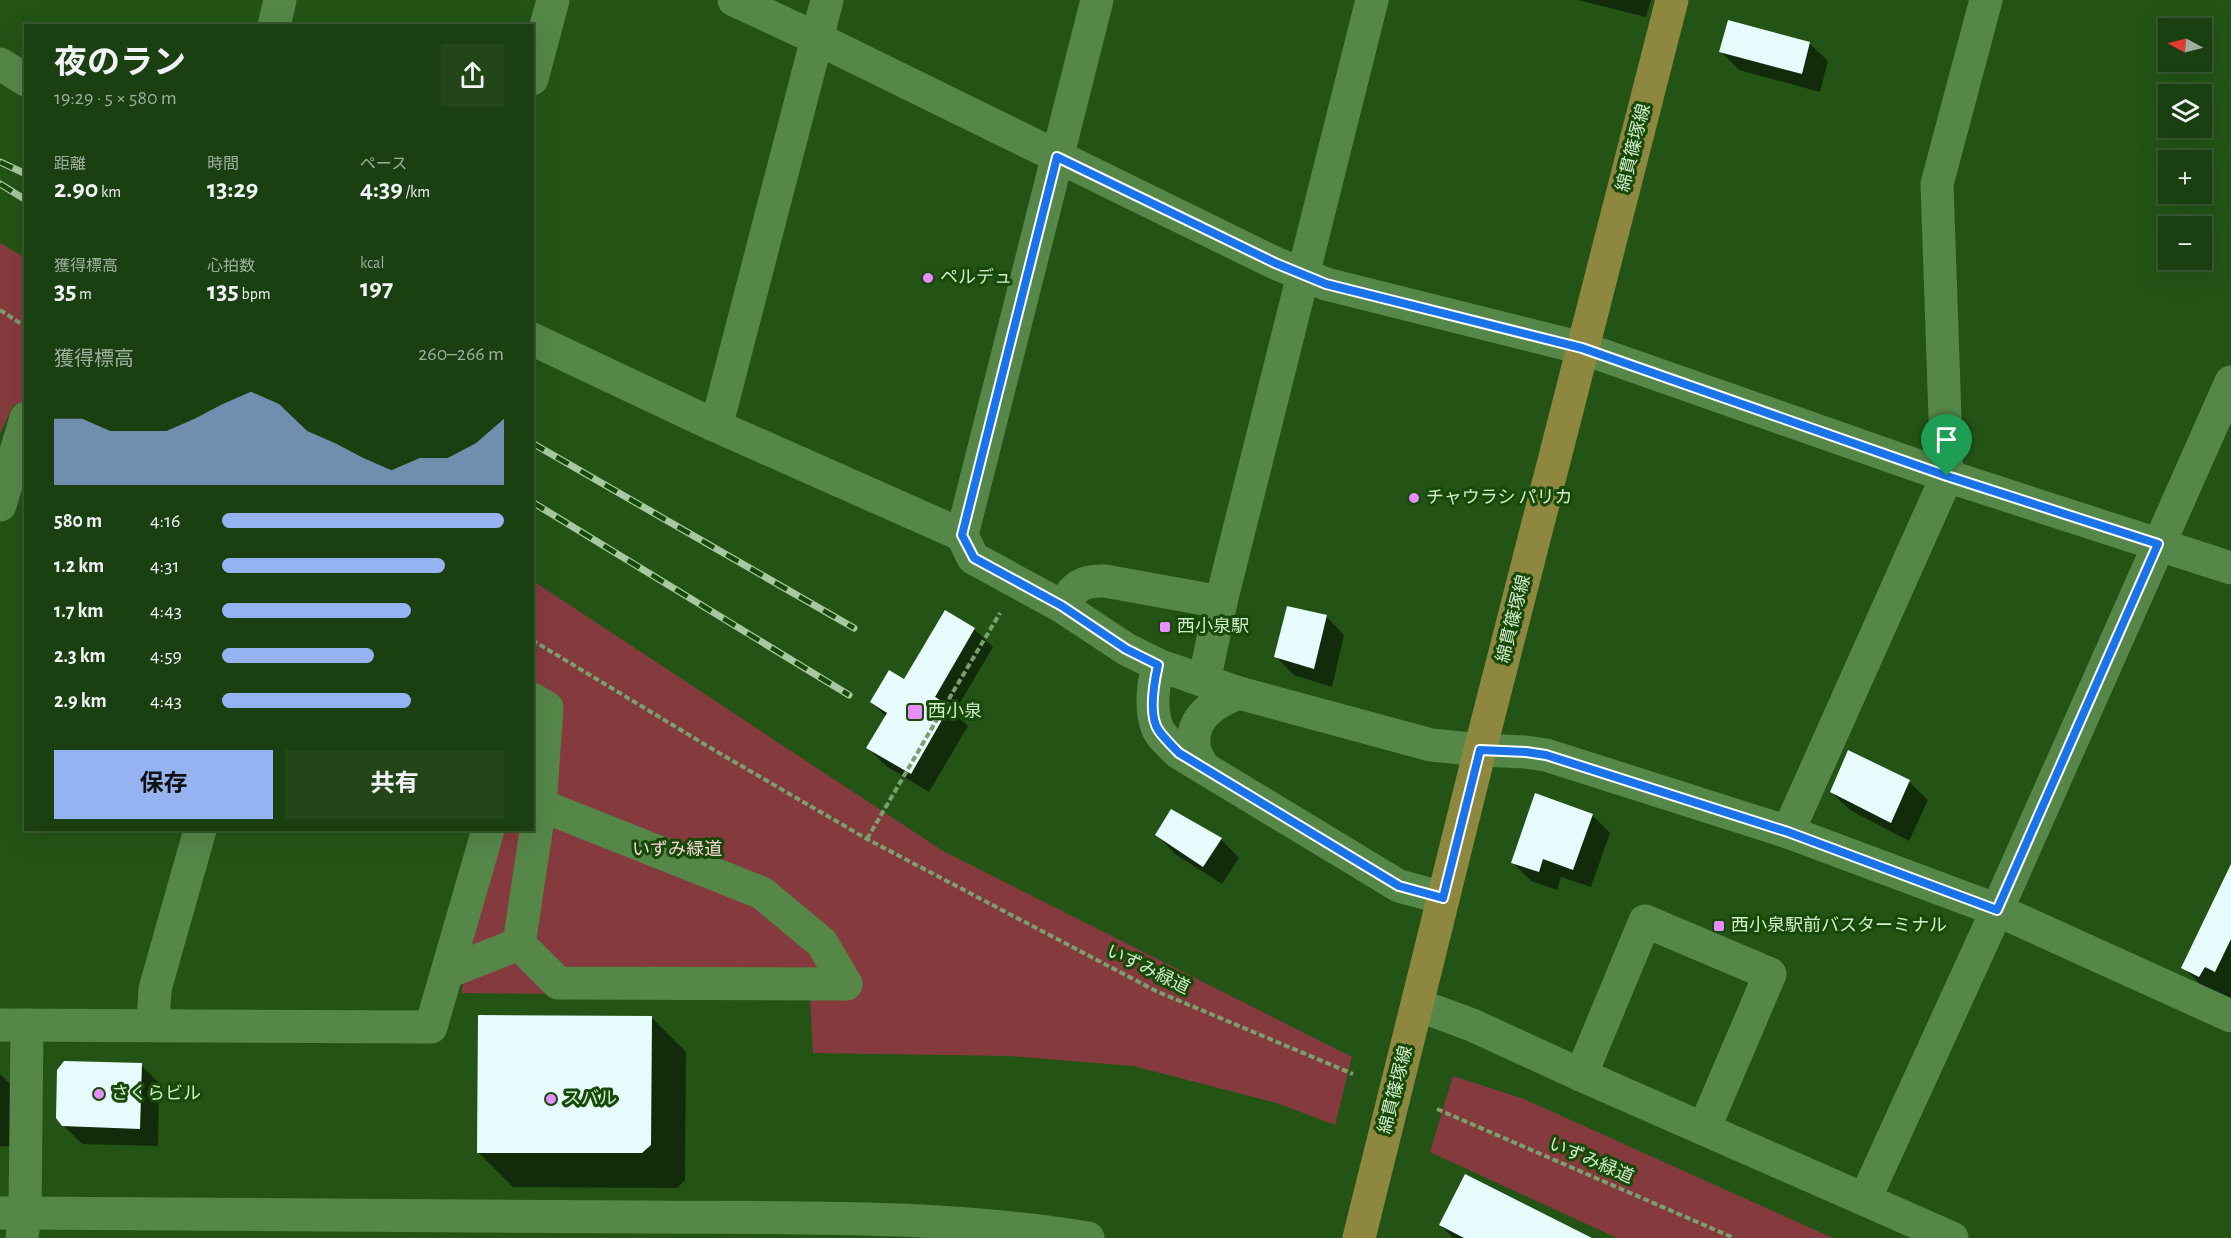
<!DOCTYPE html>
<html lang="ja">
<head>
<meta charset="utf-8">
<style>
  body { margin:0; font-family:"Alegreya Sans","Noto Sans JP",sans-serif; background:#234619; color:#f1f3f6; height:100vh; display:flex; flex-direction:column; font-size:22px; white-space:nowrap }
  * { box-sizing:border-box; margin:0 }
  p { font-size:20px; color:#9faf9f }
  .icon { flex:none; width:33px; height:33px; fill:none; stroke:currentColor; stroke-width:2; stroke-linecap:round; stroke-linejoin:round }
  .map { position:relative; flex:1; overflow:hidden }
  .drawer { position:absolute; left:24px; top:24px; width:510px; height:807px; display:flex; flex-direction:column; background:#1a3f10; border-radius:0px; box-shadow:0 6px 24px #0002,0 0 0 2px #385830 }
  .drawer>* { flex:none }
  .needle { width:39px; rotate:277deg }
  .controls { position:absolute; left:2158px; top:18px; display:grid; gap:12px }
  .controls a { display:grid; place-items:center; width:54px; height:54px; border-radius:0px; background:#1a3f10; box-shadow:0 6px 24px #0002,0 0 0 2px #385830; font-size:30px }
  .pin { position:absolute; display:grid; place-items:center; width:51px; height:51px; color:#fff; margin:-62px -26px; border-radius:50% 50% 50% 0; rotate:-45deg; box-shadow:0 0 6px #0007 }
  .pin .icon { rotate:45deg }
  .round { display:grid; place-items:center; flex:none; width:63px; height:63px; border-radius:0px; background:#234619 }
  .headline { display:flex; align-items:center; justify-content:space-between; height:102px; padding:0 30px }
  h1 { font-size:33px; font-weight:700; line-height:45px }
  .stats { display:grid; grid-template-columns:repeat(3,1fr); gap:9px; height:102px; padding:6px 30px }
  .stats div { display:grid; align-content:center }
  .stats b { font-size:26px; font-weight:700 }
  .stats small { font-size:16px; font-weight:400 }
  .stats p { font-size:16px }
  .chart { height:168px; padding:12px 30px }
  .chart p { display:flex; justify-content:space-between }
  .chart svg { width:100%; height:108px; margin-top:6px; fill:#95b2f1; opacity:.7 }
  .button { display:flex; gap:12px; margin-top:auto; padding:12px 30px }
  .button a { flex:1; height:69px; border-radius:0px; background:#95b2f1; color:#111; font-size:24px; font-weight:700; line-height:69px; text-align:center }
  .button a+a { background:#234619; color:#f1f3f6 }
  ul { padding:0 30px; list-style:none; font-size:20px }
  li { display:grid; grid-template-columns:96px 72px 1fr; align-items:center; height:45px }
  li i { height:15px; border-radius:8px; background:#95b2f1 }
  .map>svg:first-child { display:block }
  .green { fill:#853b3d }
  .shadow { fill:#0007 }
  .building { fill:#e6fbfb }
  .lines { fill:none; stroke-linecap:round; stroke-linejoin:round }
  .path { stroke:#7aa070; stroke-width:4; stroke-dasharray:6 3; stroke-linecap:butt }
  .minor { stroke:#558749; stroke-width:33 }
  .major { stroke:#8d873f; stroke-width:33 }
  .rail-casing { stroke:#a7c8a0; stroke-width:7 }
  .rail { stroke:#174908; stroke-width:4.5; stroke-dasharray:14; stroke-linecap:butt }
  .route-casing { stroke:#fff; stroke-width:12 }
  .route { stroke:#1a73e8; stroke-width:8 }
  .poi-dot { fill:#e98dfe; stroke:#174908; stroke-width:2 }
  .labels { text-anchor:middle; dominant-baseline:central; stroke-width:6; stroke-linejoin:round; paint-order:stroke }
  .street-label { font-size:18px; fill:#d1eccb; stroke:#174908 }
  .poi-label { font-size:18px; fill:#d1eccb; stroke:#174908; text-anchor:start }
  .park-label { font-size:18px; fill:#f6d7d6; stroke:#174908 }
</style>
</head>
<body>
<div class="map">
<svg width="2231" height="1238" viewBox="0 0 2231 1238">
  <rect width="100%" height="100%" fill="#235416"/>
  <g class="green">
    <path d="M0,243l26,15 -1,153 -11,-7 -14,30z"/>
    <path d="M533,581l410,270 409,206 -17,68 -58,-22 -144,-37 -124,-10 -196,-3 -3,-56 -348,-4 12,-163h58z"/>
    <path d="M1453,1076l71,23 309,139h-216l-187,-86z"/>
  </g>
  <g class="shadow">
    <path d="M1578,0h73l-5,17z"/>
    <path d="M1809,43l19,18 -8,31 -81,-22 -18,-18z"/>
    <path d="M1326,616l18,19 -12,52 -38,-12 -19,-19z"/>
    <path d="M974,629l19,18 -39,66 14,13 -39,66 -43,-26 -18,-18 18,-31 -14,-15 33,-21z"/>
    <path d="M1909,782l19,18 -19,41 -59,-31 -19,-18z"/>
    <path d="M1592,815l18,18 -19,54 -30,-10 -4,13 -26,-9 -19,-19z"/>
    <path d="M1157,835l64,4 18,19 -17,26 -47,-30z"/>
    <path d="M2231,868v147l-48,-48z"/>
    <path d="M651,1017l35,35 -1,128 -8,8 -164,-1 -35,-35z"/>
    <path d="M141,1065l18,18 -1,63 -76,-2 -19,-19z"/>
    <path d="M0,1074l19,19 -1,54 -18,-1z"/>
    <path d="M1440,1225l149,13h-136z"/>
  </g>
  <g class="building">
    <path d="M1728,20l82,22 -8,32 -83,-22z"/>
    <path d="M1287,606l40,9 -13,54 -40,-12z"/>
    <path d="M945,610l30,18 -40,69 15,9 -39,68 -45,-26 21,-35 -17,-11 19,-32 15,9z"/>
    <path d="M1848,750l62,30 -19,43 -61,-31z"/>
    <path d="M1535,793l58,21 -20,56 -30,-11 -4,13 -28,-9z"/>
    <path d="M1171,809l51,29 -19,29 -48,-32z"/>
    <path d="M2231,864v75l-16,33 -10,-5 -6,10 -18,-9z"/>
    <path d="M478,1015l174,1 -1,129 -9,8h-165z"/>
    <path d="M64,1061l78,2 -2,66 -78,-3 -6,-8 1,-48z"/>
    <path d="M1465,1174l127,64h-128l-25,-13z"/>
  </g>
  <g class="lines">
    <g class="path">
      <path d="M0,310l26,17"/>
      <path d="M532,640l182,110 153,89 289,152 197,83"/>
      <path d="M953,692l47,-79"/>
      <path d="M867,839l86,-147"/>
      <path d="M1437,1109l297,129"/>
    </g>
    <g class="minor">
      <path d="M734,0l84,39 457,224 51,21 256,64 365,128 284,92"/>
      <path d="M1097,0l-135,535 11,23 88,48 65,43 32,16 81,28 192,52 49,5 46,2 20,3 242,77 209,78 234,106"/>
      <path d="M274,26l6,-26"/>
      <path d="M0,64l26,16"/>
      <path d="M532,79l21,-79"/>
      <path d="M532,339l182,86 248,110"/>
      <path d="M714,425l7,-17 106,-408"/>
      <path d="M0,505l26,-87"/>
      <path d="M1061,606c15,-19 19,-26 44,-25l116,21"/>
      <path d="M1158,665c-5,20 -8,43 -1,62 3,9 15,19 22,26l220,133 44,12"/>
      <path d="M1204,681l17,-79 151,-602"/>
      <path d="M532,699l15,9 -7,97 222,88 60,50 24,41"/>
      <path d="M1203,767c-3,-6 -9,-15 -9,-22 -3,-29 22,-43 45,-52"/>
      <path d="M1788,832l159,-356 -10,-292 49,-184"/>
      <path d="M519,944l21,-139"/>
      <path d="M448,972l71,-28 39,39 288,1"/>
      <path d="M1418,1005l54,20 109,50 371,163"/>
      <path d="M0,1025l431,2 57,-197"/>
      <path d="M153,1025l2,-36 45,-159"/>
      <path d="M1581,1075l64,-154 125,53 -66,155"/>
      <path d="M1865,1199l132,-289 234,-528"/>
      <path d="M0,1213c215,2 430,2 646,4 147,1 296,-3 442,21"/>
      <path d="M22,1238l3,-25 2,-188"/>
    </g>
    <path class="major" d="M1359,1238l121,-488 192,-750"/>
    <defs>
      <g id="rail">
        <path d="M0,162l26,12"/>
        <path d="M0,184l26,16"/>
        <path d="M532,443l322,185"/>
        <path d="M532,502l317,193"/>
      </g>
    </defs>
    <use href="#rail" class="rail-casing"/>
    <use href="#rail" class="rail"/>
  </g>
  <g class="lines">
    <defs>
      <path id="route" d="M1057,157l218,106 51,21 256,64 365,128 211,68 -161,366 -209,-78 -242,-77 -20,-3 -46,-2 -37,148 -44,-12 -220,-133c-7,-7 -14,-14 -20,-22 -11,-15 -5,-48 -1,-66l-32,-16 -64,-43 -88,-48 -12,-23z"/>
    </defs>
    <use href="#route" class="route-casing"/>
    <use href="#route" class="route"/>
  </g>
  <g class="poi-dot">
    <circle cx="928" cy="278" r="6"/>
    <circle cx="1414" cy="498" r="6"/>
    <rect x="1159" y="621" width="12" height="12" rx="3"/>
    <rect x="907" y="704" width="16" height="16" rx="3"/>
    <rect x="1713" y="920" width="12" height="12" rx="3"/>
    <circle cx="99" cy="1094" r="6"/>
    <circle cx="551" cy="1099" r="6"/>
  </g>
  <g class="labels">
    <g class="street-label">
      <text transform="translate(1634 148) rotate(-76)">綿貫篠塚線</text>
      <text transform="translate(1514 619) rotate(-76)">綿貫篠塚線</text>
      <text transform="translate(1148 970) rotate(26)">いずみ緑道</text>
      <text transform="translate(1396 1090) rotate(-76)">綿貫篠塚線</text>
      <text transform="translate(1591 1161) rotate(23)">いずみ緑道</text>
    </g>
    <g class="poi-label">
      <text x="940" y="278">ペルデュ</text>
      <text x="1426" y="498">チャウラシ パリカ</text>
      <text x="1177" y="627">西小泉駅</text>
      <text x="928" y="712">西小泉</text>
      <text x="1731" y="926">西小泉駅前バスターミナル</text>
      <text x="111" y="1094">さくらビル</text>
      <text x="563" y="1099">スバル</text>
    </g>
    <g class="park-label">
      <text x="677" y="850">いずみ緑道</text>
    </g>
  </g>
</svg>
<div class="controls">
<a><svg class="needle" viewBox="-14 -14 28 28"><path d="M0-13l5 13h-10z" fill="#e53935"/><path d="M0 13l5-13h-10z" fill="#9faf9f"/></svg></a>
<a><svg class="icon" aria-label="layers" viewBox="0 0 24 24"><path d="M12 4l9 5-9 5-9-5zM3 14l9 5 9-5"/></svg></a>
<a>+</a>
<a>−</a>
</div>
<div class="pin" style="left:1947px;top:476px;background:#1e9e55"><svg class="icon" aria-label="arrive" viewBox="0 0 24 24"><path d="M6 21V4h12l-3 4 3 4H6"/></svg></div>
<section class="drawer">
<div class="headline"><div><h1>夜のラン</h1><p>19:29 · 5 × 580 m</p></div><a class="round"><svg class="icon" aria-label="share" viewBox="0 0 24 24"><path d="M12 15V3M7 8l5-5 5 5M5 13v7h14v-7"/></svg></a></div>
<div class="stats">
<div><p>距離</p><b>2.90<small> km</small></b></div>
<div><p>時間</p><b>13:29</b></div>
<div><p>ペース</p><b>4:39<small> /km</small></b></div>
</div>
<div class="stats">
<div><p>獲得標高</p><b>35<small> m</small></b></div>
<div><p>心拍数</p><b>135<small> bpm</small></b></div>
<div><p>kcal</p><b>197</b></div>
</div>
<div class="chart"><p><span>獲得標高</span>260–266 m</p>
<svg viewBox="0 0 160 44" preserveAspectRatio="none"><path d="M0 44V17L10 17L20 22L30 22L40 22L50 17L60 11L70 6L80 11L90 22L100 27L110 33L120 38L130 33L140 33L150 27L160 17V44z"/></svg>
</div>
<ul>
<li><b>580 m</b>4:16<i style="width:100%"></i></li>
<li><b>1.2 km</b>4:31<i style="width:79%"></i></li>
<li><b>1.7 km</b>4:43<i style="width:67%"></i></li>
<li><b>2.3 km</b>4:59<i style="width:54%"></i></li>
<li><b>2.9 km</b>4:43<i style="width:67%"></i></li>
</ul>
<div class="button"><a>保存</a><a>共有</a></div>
</section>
</div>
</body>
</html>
